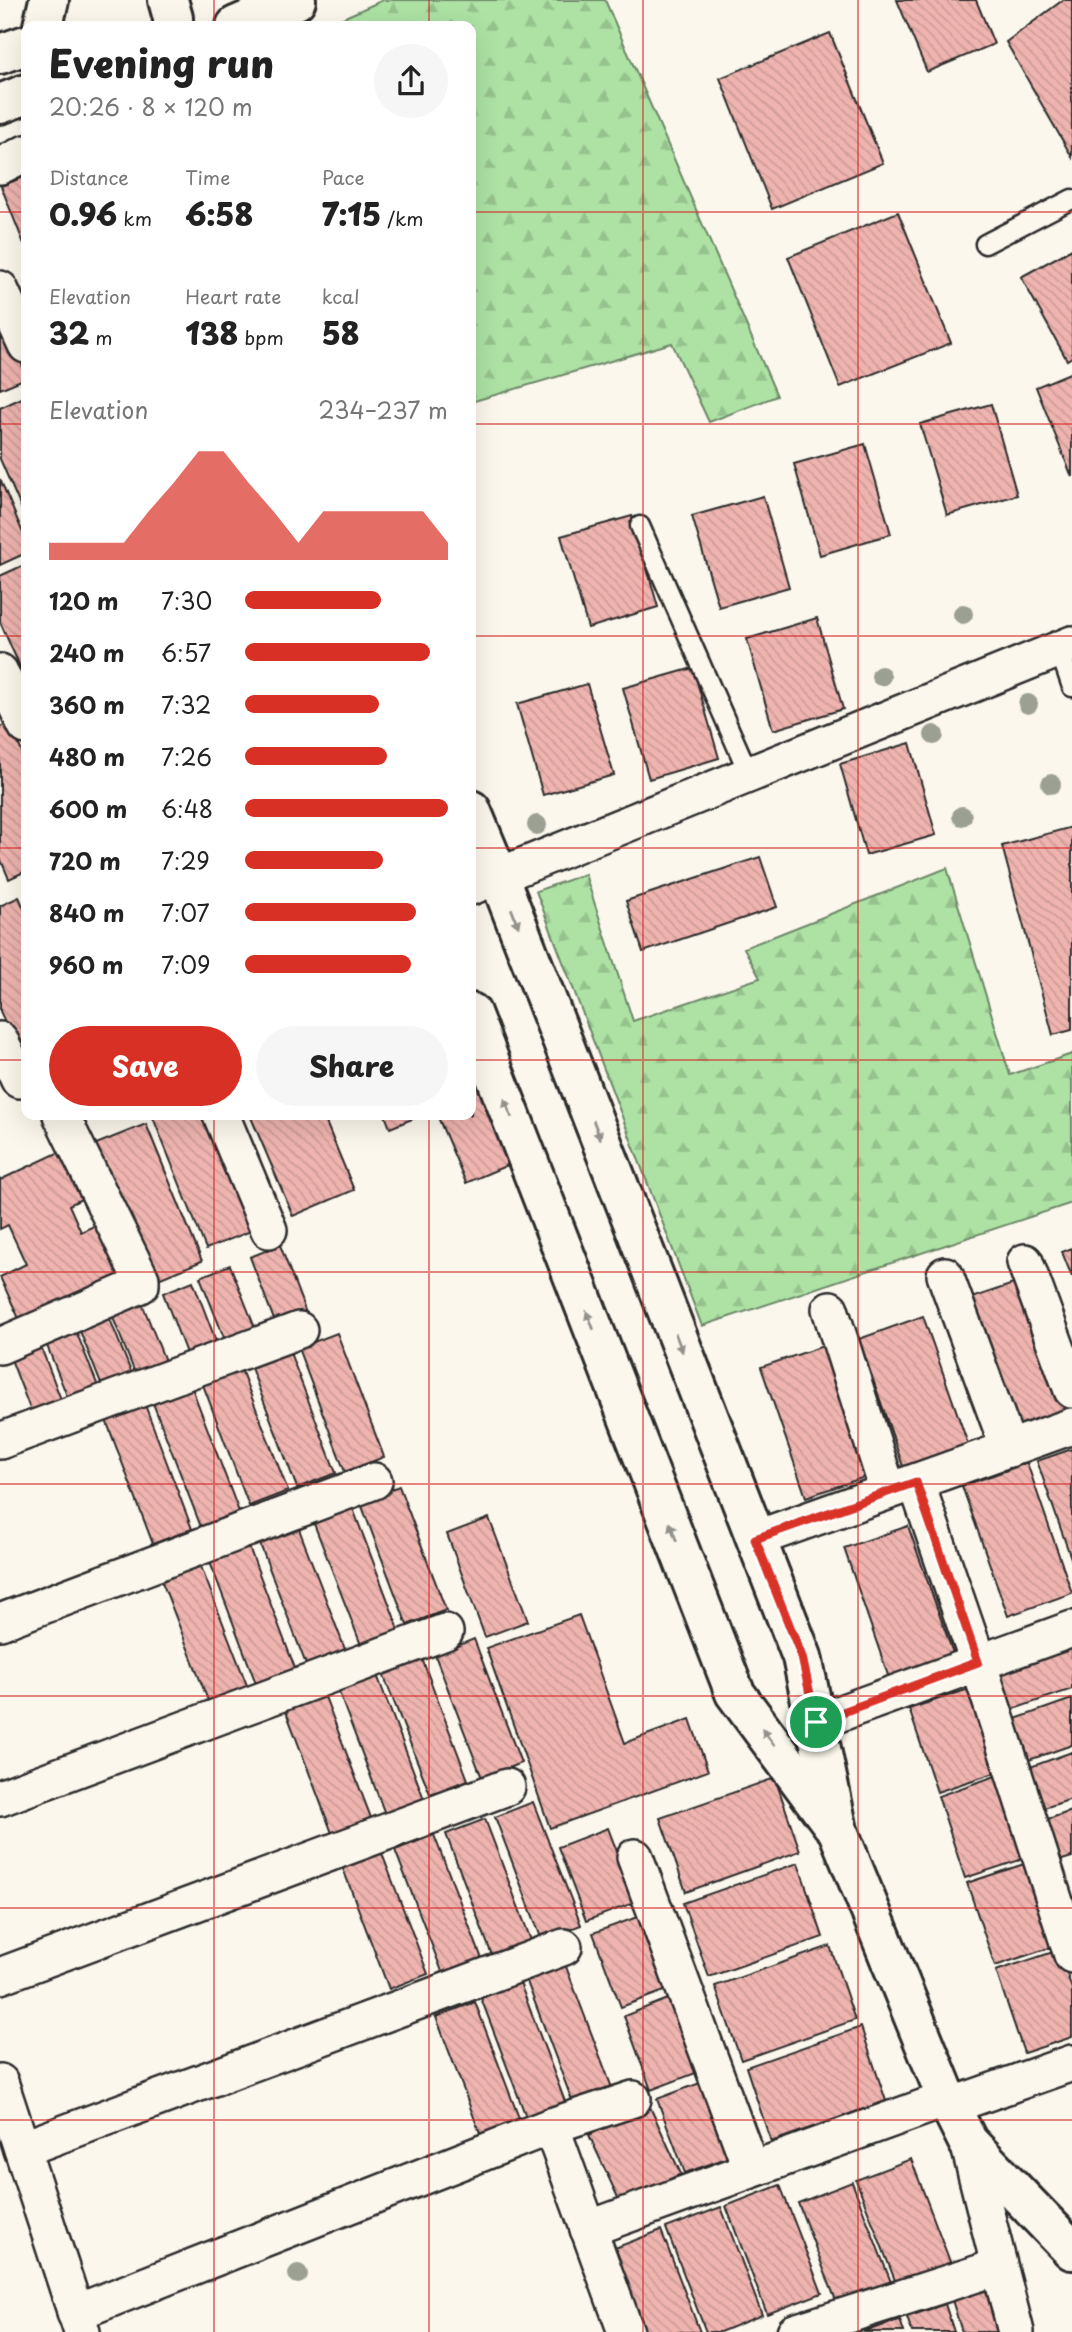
<!DOCTYPE html>
<html lang="en">
<head>
<meta charset="utf-8">
<style>
  body { margin:0; font-family:"Playpen Sans",sans-serif; background:#f6f6f6; color:#222; height:100vh; display:flex; flex-direction:column; font-size:26px; white-space:nowrap }
  * { box-sizing:border-box; margin:0 }
  p { font-size:23px; color:#767676 }
  .icon { flex:none; width:38px; height:38px; fill:none; stroke:currentColor; stroke-width:2; stroke-linecap:round; stroke-linejoin:round }
  .map { position:relative; flex:1; overflow:hidden }
  .drawer { position:absolute; left:21px; top:21px; width:455px; height:1099px; display:flex; flex-direction:column; background:#fff; border-radius:14px; box-shadow:0 7px 28px #0002 }
  .drawer>* { flex:none }
  .pin { position:absolute; display:grid; place-items:center; width:60px; height:60px; color:#fff; margin:-30px; border:4px solid #fff; border-radius:50%; box-shadow:0 2px 7px #0007 }
  .round { display:grid; place-items:center; flex:none; width:74px; height:74px; border-radius:37px; background:#f6f6f6 }
  .summary { display:flex; align-items:center; justify-content:space-between; height:119px; padding:0 28px }
  h1 { font-size:38px; font-weight:800; line-height:52px }
  .figures { display:grid; grid-template-columns:repeat(3,1fr); gap:10px; height:119px; padding:7px 28px }
  .figures div { display:grid; align-content:center }
  .figures b { font-size:30px; font-weight:800 }
  .figures small { font-size:19px; font-weight:400 }
  .figures p { font-size:19px }
  .chart { height:196px; padding:14px 28px }
  .chart p { display:flex; justify-content:space-between }
  .chart svg { width:100%; height:126px; margin-top:7px; fill:#d93025; opacity:.7 }
  .action { display:flex; gap:14px; margin-top:auto; padding:14px 28px }
  .action a { flex:1; height:80px; border-radius:42px; background:#d93025; color:#fff; font-size:28px; font-weight:800; line-height:80px; text-align:center }
  .action a+a { background:#f6f6f6; color:#222 }
  ul { padding:0 28px; list-style:none; font-size:23px }
  li { display:grid; grid-template-columns:112px 84px 1fr; align-items:center; height:52px }
  li i { height:18px; border-radius:9px; background:#d93025 }
  .map>svg:first-child { display:block }
  .forest { fill:url(#forest-firs); stroke:#6c8668; stroke-width:2 }
  .building { fill:url(#building-back-hatch); stroke:#2b2b2b; stroke-width:2 }
  .lines { fill:none; stroke-linecap:round; stroke-linejoin:round }
  .service-casing { stroke:#2b2b2b; stroke-width:23 }
  .minor-casing { stroke:#2b2b2b; stroke-width:40 }
  .tertiary-casing { stroke:#2b2b2b; stroke-width:44 }
  .service { stroke:#fbf7ec; stroke-width:18 }
  .minor { stroke:#fbf7ec; stroke-width:35 }
  .tertiary { stroke:#fbf7ec; stroke-width:38 }
  .tree { fill:#9ba092 }
  .oneway { fill:#93918c }
  .route-casing { stroke:#fff; stroke-width:14 }
  .route { stroke:#d93025; stroke-width:9 }
  .grid { fill:none; stroke:#d62828; stroke-width:2; stroke-opacity:0.55 }
</style>
</head>
<body>
<div class="map">
<svg width="1072" height="2332" viewBox="0 0 1072 2332">
  <defs>
    <pattern id="forest-firs" width="22" height="20" patternUnits="userSpaceOnUse" patternTransform="scale(1.75)"><rect width="22" height="20" fill="#ade2a4"/><path d="M5 1l3.5 6h-7zM16 11l3.5 6h-7z" fill="#95c28d"/></pattern>
    <pattern id="building-back-hatch" width="6" height="6" patternUnits="userSpaceOnUse" patternTransform="scale(1.75)"><rect width="6" height="6" fill="#efb4af"/><path d="M-1 5l2 2M0 0l6 6M5-1l2 2" fill="none" stroke="#cd9b97"/></pattern>
  </defs>
  <rect width="100%" height="100%" fill="#fbf7ec"/>
  <filter id="ink" filterUnits="userSpaceOnUse"><feTurbulence type="fractalNoise" baseFrequency=".0143" numOctaves="2"/><feDisplacementMap in="SourceGraphic" scale="14" xChannelSelector="R" yChannelSelector="G"/><feConvolveMatrix kernelMatrix="1 2 1 2 8 2 1 2 1" color-interpolation-filters="sRGB"/></filter>
  <g filter="url(#ink)">
    <g class="forest">
      <path d="M383,0h222l172,396 -68,26 -37,-79 -201,59v-376h-146z"/>
      <path d="M947,868l63,207 62,-21v149l-370,123 -166,-435 49,-17 48,147 127,-43 -16,-30z"/>
    </g>
    <g class="building">
      <path d="M897,0h79l18,44 -67,28z"/>
      <path d="M1063,0h9v157l-66,-115z"/>
      <path d="M830,33l53,130 -111,46 -52,-131z"/>
      <path d="M26,176v73l-25,-63z"/>
      <path d="M898,212l53,131 -111,44 -52,-130z"/>
      <path d="M1072,249v108l-5,3 -46,-83z"/>
      <path d="M0,311l26,63v4l-26,11z"/>
      <path d="M1072,372v105l-36,-90z"/>
      <path d="M26,396v123l-26,-60v-51z"/>
      <path d="M991,404l26,91 -70,20 -27,-91z"/>
      <path d="M865,444l26,90 -71,21 -26,-91z"/>
      <path d="M0,479l26,61v13l-26,12z"/>
      <path d="M763,496l26,91 -70,20 -27,-91z"/>
      <path d="M632,516l26,91 -70,21 -27,-92z"/>
      <path d="M26,564v116l-26,-58v-46z"/>
      <path d="M817,618l26,91 -70,21 -26,-91z"/>
      <path d="M693,668l26,90 -70,21 -26,-91z"/>
      <path d="M587,684l27,91 -71,20 -26,-91z"/>
      <path d="M9,723l17,38v110l-17,8 -9,-21v-131z"/>
      <path d="M910,743l26,92 -70,20 -26,-91z"/>
      <path d="M1072,827v203l-19,5 -51,-189z"/>
      <path d="M760,857l17,50 -134,45 -17,-51z"/>
      <path d="M19,897l7,16v136l-7,4 -19,-42v-105z"/>
      <path d="M471,1052l46,109 -51,22 -29,-68h34z"/>
      <path d="M152,1115h58l46,114 -50,20z"/>
      <path d="M250,1115h73l31,75 -61,26z"/>
      <path d="M385,1115h37l-32,13z"/>
      <path d="M146,1124l56,137 -51,21 -55,-138z"/>
      <path d="M68,1148l22,47 -21,10 12,27 17,-8 24,52 -101,47 -21,-46 26,-13 -18,-39 -8,4v-49z"/>
      <path d="M280,1245l26,68 -30,12 -26,-68z"/>
      <path d="M1072,1248v29l-10,-25z"/>
      <path d="M230,1265l27,68 -30,12 -27,-68z"/>
      <path d="M1025,1280l45,130 -65,23 -45,-131z"/>
      <path d="M193,1281l26,68 -30,12 -26,-68z"/>
      <path d="M140,1298l27,68 -30,12 -27,-68z"/>
      <path d="M108,1314l27,68 -30,12 -27,-68z"/>
      <path d="M923,1316l46,131 -65,22 -45,-130z"/>
      <path d="M74,1326l27,68 -30,12 -27,-68z"/>
      <path d="M337,1333l47,124 -39,15 -47,-124z"/>
      <path d="M39,1342l26,68 -30,12 -26,-68z"/>
      <path d="M826,1345l45,130 -65,22 -45,-130z"/>
      <path d="M289,1350l47,123 -39,15 -47,-123z"/>
      <path d="M240,1367l48,124 -39,15 -47,-124z"/>
      <path d="M192,1388l47,124 -38,15 -48,-124z"/>
      <path d="M145,1405l47,124 -39,15 -47,-124z"/>
      <path d="M1072,1449v112l-35,-100z"/>
      <path d="M1027,1463l45,130 -64,23 -46,-130z"/>
      <path d="M399,1486l47,124 -39,15 -47,-124z"/>
      <path d="M352,1506l47,124 -38,15 -48,-124z"/>
      <path d="M489,1518l39,103 -43,16 -38,-103z"/>
      <path d="M908,1526l46,130 -65,22 -45,-130z"/>
      <path d="M299,1529l47,123 -39,15 -47,-123z"/>
      <path d="M249,1547l47,124 -39,15 -47,-124z"/>
      <path d="M200,1564l48,124 -39,15 -48,-124z"/>
      <path d="M579,1615l46,128 65,-24 18,52 -158,57 -64,-180z"/>
      <path d="M474,1639l47,124 -39,15 -47,-123z"/>
      <path d="M1072,1643v46l-64,22 -14,-41z"/>
      <path d="M421,1656l47,124 -38,14 -48,-123z"/>
      <path d="M377,1675l47,124 -39,15 -47,-124z"/>
      <path d="M972,1688l28,83 -63,21 -28,-83z"/>
      <path d="M324,1694l47,124 -39,15 -47,-124z"/>
      <path d="M1072,1699v46l-43,15 -14,-41z"/>
      <path d="M1072,1752v47l-28,9 -14,-41z"/>
      <path d="M1001,1774l28,83 -64,21 -27,-82z"/>
      <path d="M775,1778l25,73 -114,41 -26,-74z"/>
      <path d="M533,1802l48,123 -39,15 -47,-123z"/>
      <path d="M1072,1811v46l-13,4 -14,-41z"/>
      <path d="M485,1819l47,124 -39,15 -47,-124z"/>
      <path d="M608,1828l28,74 -50,19 -28,-74z"/>
      <path d="M434,1835l48,124 -39,15 -48,-124z"/>
      <path d="M381,1851l47,123 -39,15 -47,-123z"/>
      <path d="M1030,1862l28,83 -63,21 -28,-83z"/>
      <path d="M798,1863l25,74 -114,40 -26,-74z"/>
      <path d="M643,1915l27,74 -49,18 -28,-74z"/>
      <path d="M830,1946l25,74 -114,40 -26,-74z"/>
      <path d="M1059,1950l13,39v48l-48,16 -28,-82z"/>
      <path d="M565,1964l47,124 -39,15 -47,-124z"/>
      <path d="M520,1983l47,124 -39,15 -47,-124z"/>
      <path d="M673,1997l28,74 -50,19 -27,-74z"/>
      <path d="M475,2002l47,124 -39,15 -47,-124z"/>
      <path d="M861,2027l25,74 -115,41 -25,-75z"/>
      <path d="M708,2080l27,75 -50,18 -28,-74z"/>
      <path d="M650,2107l31,67 -61,28 -31,-67z"/>
      <path d="M911,2159l41,108 -54,21 -42,-108z"/>
      <path d="M852,2182l42,108 -54,21 -42,-108z"/>
      <path d="M780,2185l42,108 -55,21 -41,-108z"/>
      <path d="M721,2207l41,108 -42,17h-14l-40,-104z"/>
      <path d="M661,2230l39,102h-62l-31,-81z"/>
      <path d="M991,2288l14,44h-43l-10,-32z"/>
      <path d="M945,2304l9,28h-42l-5,-15z"/>
      <path d="M900,2320l4,12h-41z"/>
    </g>
    <g class="lines">
      <defs>
        <g id="service">
          <path d="M985,244l87,-45"/>
          <path d="M640,526l109,248"/>
          <path d="M1059,649l13,38"/>
        </g>
        <g id="minor">
          <path d="M0,166l26,-13"/>
          <path d="M0,289l26,56"/>
          <path d="M0,672l26,54"/>
          <path d="M471,887l601,-243"/>
          <path d="M0,1040l19,40"/>
          <path d="M221,1115l48,115"/>
          <path d="M1025,1262l47,128"/>
          <path d="M945,1275l64,174"/>
          <path d="M830,1309l58,182"/>
          <path d="M0,1346l141,-61v-6l-80,-164"/>
          <path d="M0,1441l299,-111"/>
          <path d="M916,1482l62,180 94,293"/>
          <path d="M755,1539l317,-113"/>
          <path d="M0,1622l374,-141"/>
          <path d="M816,1722l256,-93"/>
          <path d="M0,1798l445,-166"/>
          <path d="M635,1857l116,312"/>
          <path d="M0,1976l507,-189"/>
          <path d="M0,2082l82,250"/>
          <path d="M950,2106l122,-43"/>
          <path d="M551,2126l75,206"/>
          <path d="M968,2142l48,190"/>
          <path d="M22,2149l542,-202"/>
          <path d="M588,2229l359,-130"/>
          <path d="M75,2313l476,-187 82,-27"/>
          <path d="M795,2332l203,-65"/>
        </g>
        <g id="tertiary">
          <path d="M168,0l5,18v8"/>
          <path d="M43,26l6,-26"/>
          <path d="M236,26l60,-26"/>
          <path d="M0,54l26,-9"/>
          <path d="M0,104l26,-10"/>
          <path d="M471,810l27,65 304,782 36,174 112,275 18,36 104,108"/>
          <path d="M471,1013l264,680 97,131"/>
        </g>
      </defs>
      <use href="#service" class="service-casing"/>
      <use href="#minor" class="minor-casing"/>
      <use href="#tertiary" class="tertiary-casing"/>
      <use href="#service" class="service"/>
      <use href="#minor" class="minor"/>
      <use href="#tertiary" class="tertiary"/>
    </g>
    <g class="tree">
      <circle cx="963" cy="614" r="10"/>
      <circle cx="881" cy="676" r="10"/>
      <circle cx="1028" cy="704" r="10"/>
      <circle cx="934" cy="735" r="10"/>
      <circle cx="1051" cy="784" r="10"/>
      <circle cx="962" cy="816" r="10"/>
      <circle cx="537" cy="825" r="10"/>
      <circle cx="298" cy="2274" r="10"/>
    </g>
    <defs><path id="oneway-solid" d="M-6-.8H1V-3.2L6.5 0L1 3.2V.8H-6Z" transform="scale(1.75)"/></defs>
    <g class="oneway">
      <use href="#oneway-solid" transform="translate(515 918) rotate(69)"/>
      <use href="#oneway-solid" transform="translate(508 1108) rotate(-111)"/>
      <use href="#oneway-solid" transform="translate(597 1130) rotate(69)"/>
      <use href="#oneway-solid" transform="translate(590 1320) rotate(-111)"/>
      <use href="#oneway-solid" transform="translate(679 1343) rotate(69)"/>
      <use href="#oneway-solid" transform="translate(673 1532) rotate(-111)"/>
      <use href="#oneway-solid" transform="translate(768 1737) rotate(-127)"/>
    </g>
  </g>
  <g class="lines" filter="url(#ink)">
    <defs>
      <path id="route" d="M916,1482l62,180 -162,60 -14,-65 -47,-118z"/>
    </defs>
    <use href="#route" class="route-casing"/>
    <use href="#route" class="route"/>
  </g>
  <path class="grid" d="M214,0v26M429,0v26M643,0v2332M858,0v2332M0,212h26M471,212h601M0,424h26M471,424h601M0,636h26M471,636h601M0,848h26M471,848h601M0,1060h26M471,1060h601M214,1115v1217M429,1115v1217M0,1272h1072M0,1484h1072M0,1696h1072M0,1908h1072M0,2120h1072"/>
</svg>
<div class="pin" style="left:816px;top:1722px;background:#1e9e55"><svg class="icon" aria-label="arrive" viewBox="0 0 24 24"><path d="M6 21V4h12l-3 4 3 4H6"/></svg></div>
<section class="drawer">
<div class="summary"><div><h1>Evening run</h1><p>20:26 · 8 × 120 m</p></div><a class="round"><svg class="icon" aria-label="share" viewBox="0 0 24 24"><path d="M12 15V3M7 8l5-5 5 5M5 13v7h14v-7"/></svg></a></div>
<div class="figures">
<div><p>Distance</p><b>0.96<small> km</small></b></div>
<div><p>Time</p><b>6:58</b></div>
<div><p>Pace</p><b>7:15<small> /km</small></b></div>
</div>
<div class="figures">
<div><p>Elevation</p><b>32<small> m</small></b></div>
<div><p>Heart rate</p><b>138<small> bpm</small></b></div>
<div><p>kcal</p><b>58</b></div>
</div>
<div class="chart"><p><span>Elevation</span>234–237 m</p>
<svg viewBox="0 0 160 44" preserveAspectRatio="none"><path d="M0 44V38L10 38L20 38L30 38L40 27L50 17L60 6L70 6L80 17L90 27L100 38L110 27L120 27L130 27L140 27L150 27L160 38V44z"/></svg>
</div>
<ul>
<li><b>120 m</b>7:30<i style="width:67%"></i></li>
<li><b>240 m</b>6:57<i style="width:91%"></i></li>
<li><b>360 m</b>7:32<i style="width:66%"></i></li>
<li><b>480 m</b>7:26<i style="width:70%"></i></li>
<li><b>600 m</b>6:48<i style="width:100%"></i></li>
<li><b>720 m</b>7:29<i style="width:68%"></i></li>
<li><b>840 m</b>7:07<i style="width:84%"></i></li>
<li><b>960 m</b>7:09<i style="width:82%"></i></li>
</ul>
<div class="action"><a>Save</a><a>Share</a></div>
</section>
</div>
</body>
</html>
